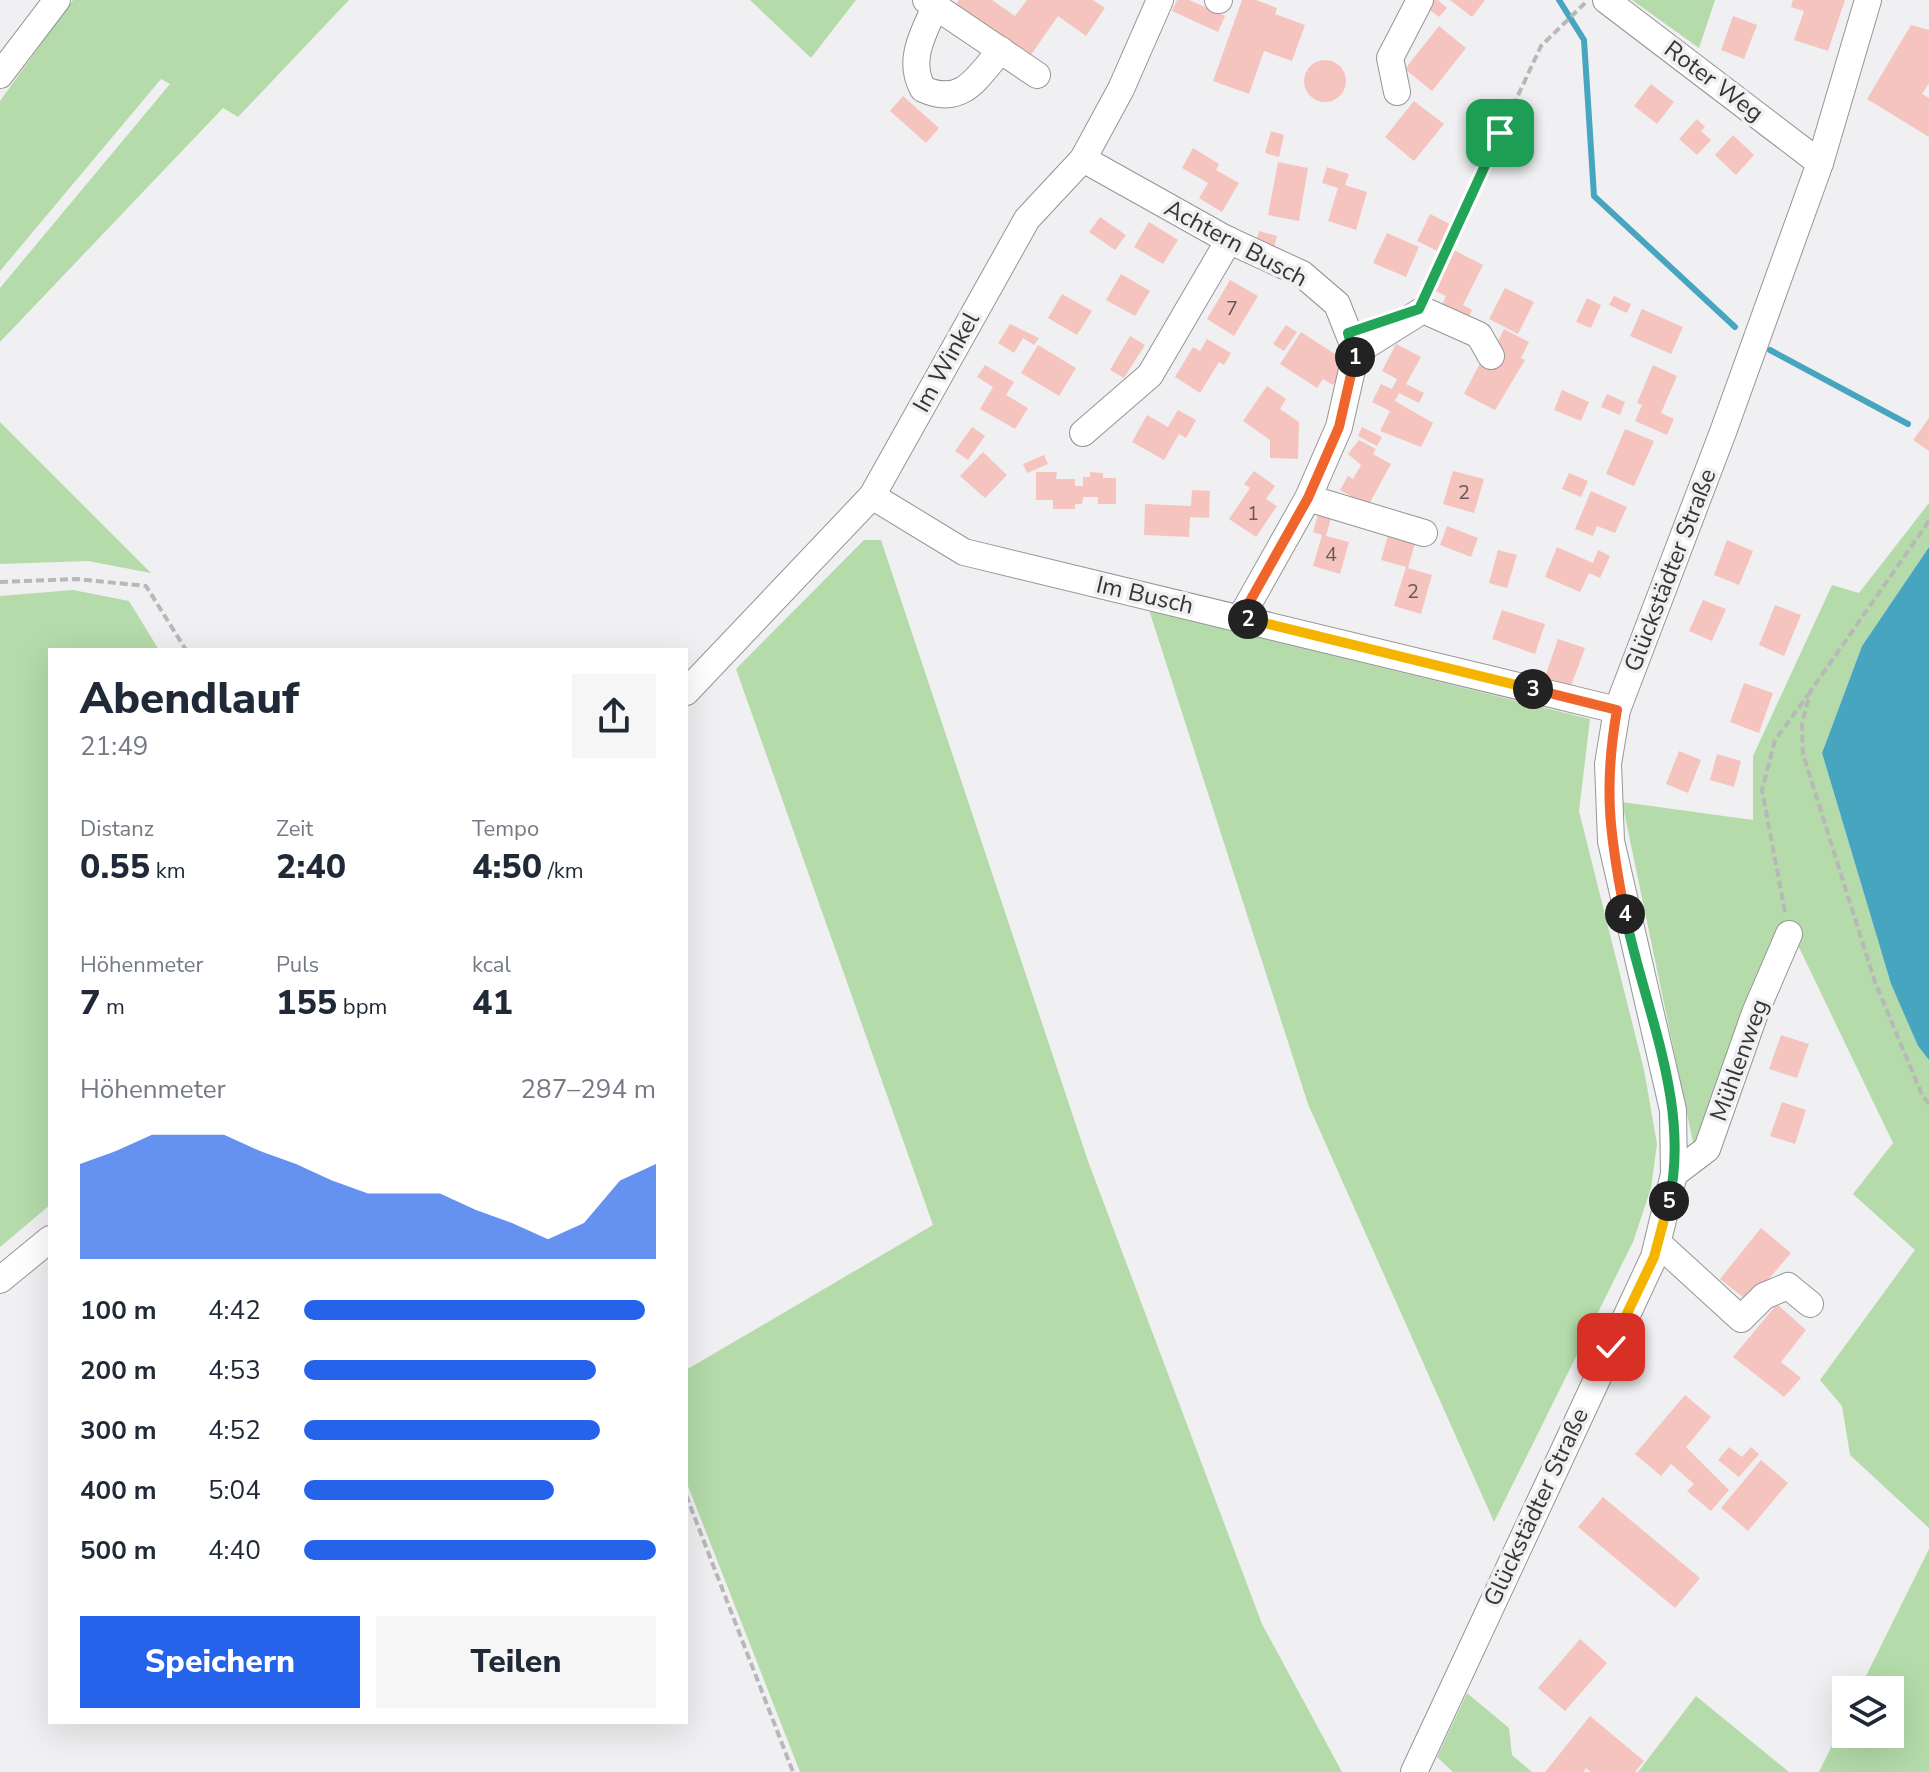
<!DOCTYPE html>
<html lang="de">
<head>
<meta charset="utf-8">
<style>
  body { margin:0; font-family:"Nunito Sans",sans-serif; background:#f6f6f7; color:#1f2937; height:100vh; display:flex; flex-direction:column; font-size:30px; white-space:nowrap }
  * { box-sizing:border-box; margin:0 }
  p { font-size:26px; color:#747a83 }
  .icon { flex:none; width:44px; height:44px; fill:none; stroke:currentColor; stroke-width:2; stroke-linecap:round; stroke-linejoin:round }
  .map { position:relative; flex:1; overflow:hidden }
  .details { position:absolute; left:48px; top:648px; width:640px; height:1076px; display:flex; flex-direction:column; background:#fff; border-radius:0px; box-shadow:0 8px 32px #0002 }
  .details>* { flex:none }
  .fabs { position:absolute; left:1832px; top:1676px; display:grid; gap:16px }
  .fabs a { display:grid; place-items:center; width:72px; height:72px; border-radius:0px; background:#fff; box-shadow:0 8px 32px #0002; font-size:40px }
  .pin { position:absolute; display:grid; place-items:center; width:68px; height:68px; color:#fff; margin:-34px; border-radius:16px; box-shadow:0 4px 12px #0006 }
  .km { position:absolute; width:40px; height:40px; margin:-20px; border-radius:50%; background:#222; color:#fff; font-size:22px; line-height:40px; text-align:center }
  .round { display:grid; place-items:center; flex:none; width:84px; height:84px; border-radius:0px; background:#f6f6f7 }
  .summary { display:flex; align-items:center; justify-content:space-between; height:136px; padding:0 32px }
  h1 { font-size:44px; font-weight:800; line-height:60px }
  .figures { display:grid; grid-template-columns:repeat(3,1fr); gap:12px; height:136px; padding:8px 32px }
  .figures div { display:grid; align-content:center }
  .figures b { font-size:34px; font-weight:800 }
  .figures small { font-size:22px; font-weight:400 }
  .figures p { font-size:22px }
  .chart { height:224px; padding:16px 32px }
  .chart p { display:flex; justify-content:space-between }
  .chart svg { width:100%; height:144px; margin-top:8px; fill:#2563eb; opacity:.7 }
  .primary-button { display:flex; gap:16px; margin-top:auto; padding:16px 32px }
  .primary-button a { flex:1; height:92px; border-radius:0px; background:#2563eb; color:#fff; font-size:32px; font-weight:800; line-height:92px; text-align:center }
  .primary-button a+a { background:#f6f6f7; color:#1f2937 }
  ul { padding:0 32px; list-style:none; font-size:26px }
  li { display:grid; grid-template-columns:128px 96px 1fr; align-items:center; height:60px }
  li i { height:20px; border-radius:10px; background:#2563eb }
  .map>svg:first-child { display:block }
  .green { fill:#b4dba9 }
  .water { fill:#48a5c0 }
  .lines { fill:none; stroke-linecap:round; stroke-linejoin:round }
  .stream { stroke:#48a5c0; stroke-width:6 }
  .building { fill:#f6c4be }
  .minor-casing { stroke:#959596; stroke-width:28 }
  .path { stroke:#b8b8b9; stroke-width:4; stroke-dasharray:8 4; stroke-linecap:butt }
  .minor { stroke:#fff; stroke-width:26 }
  .split-1-casing { stroke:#fff; stroke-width:16 }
  .split-2-casing { stroke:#fff; stroke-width:16 }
  .split-3-casing { stroke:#fff; stroke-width:16 }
  .split-4-casing { stroke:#fff; stroke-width:16 }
  .split-5-casing { stroke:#fff; stroke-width:16 }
  .split-6-casing { stroke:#fff; stroke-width:16 }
  .split-1 { stroke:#22a559; stroke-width:10 }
  .split-2 { stroke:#f0652b; stroke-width:10 }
  .split-3 { stroke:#f5b400; stroke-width:10 }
  .split-4 { stroke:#f0652b; stroke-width:10 }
  .split-5 { stroke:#22a559; stroke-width:10 }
  .split-6 { stroke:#f5b400; stroke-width:10 }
  .labels { text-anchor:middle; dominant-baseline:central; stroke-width:7; stroke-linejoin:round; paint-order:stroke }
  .number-label { font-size:20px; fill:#665a59 }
  .street-label { font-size:24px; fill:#363637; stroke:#f0f0f2 }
</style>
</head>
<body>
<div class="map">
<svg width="1929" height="1772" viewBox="0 0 1929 1772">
  <rect width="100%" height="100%" fill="#f0f0f2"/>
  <g class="green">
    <path d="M73,0h276l-111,117 -15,-9 -223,234v-54l170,-204 -9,-5 -161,192v-170z"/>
    <path d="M750,0h106l-45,58z"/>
    <path d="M1632,0h83l-16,48z"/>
    <path d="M0,422l151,151 -63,-12 -88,3z"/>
    <path d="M1929,503v44l-67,99 -40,107 69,231 27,62 11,14v468l-79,-73 -8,-49 -22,-26 95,-130 -62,-56 40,-51 -98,-204 -100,213 -73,-350 131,18v-64l79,-171 27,8z"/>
    <path d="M864,540h17l207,621 174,463 80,148h-542l-114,-291v-111l247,-145 -197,-556z"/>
    <path d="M73,590l56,11 30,49h-109v555l-50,42v-651z"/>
    <path d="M1149,610l441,109 -11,92 65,259 13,74 -6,44 -18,54 -139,280 -186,-418z"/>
    <path d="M1929,1549v223h-110l27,-55v17h44v-44h-31z"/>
    <path d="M1467,1693l42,35 3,27 20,17h-79l-16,-15z"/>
    <path d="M1696,1696l93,76h-151z"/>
  </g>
  <path class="water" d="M1929,547v513l-11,-14 -27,-62 -69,-231 40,-107z"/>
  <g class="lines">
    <g class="stream">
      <path d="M1559,0l25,40 10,156 141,131"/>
      <path d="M1770,350l138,74"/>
    </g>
  </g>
  <g class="building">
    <path d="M959,0h33l23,16 12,-16h66l12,8 -19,28 -28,-20 -32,46 -72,-56z"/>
    <path d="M1177,0h12l36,16 -7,16 -46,-21z"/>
    <path d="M1242,0h14l21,8 -2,6 30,11 -13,36 -28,-10 -15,43 -36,-13z"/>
    <path d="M1423,0h15l9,8 -8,9 -17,-13z"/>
    <path d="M1450,0h35l-13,17z"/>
    <path d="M1793,0h52l-17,51 -34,-11 10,-29 -13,-4z"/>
    <path d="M1733,16l24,9 -13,34 -23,-9z"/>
    <path d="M1911,25l18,5v53l-7,11 7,4v39l-62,-38z"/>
    <path d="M1439,26l27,22 -34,43 -27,-22z"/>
    <circle cx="1325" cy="81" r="21"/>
    <path d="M1651,84l23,18 -17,22 -23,-18z"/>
    <path d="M903,96l36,32 -13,15 -36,-32z"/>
    <path d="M1414,101l30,23 -30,37 -29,-24z"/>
    <path d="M1697,119l8,8 -4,4 10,9 -14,15 -18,-16z"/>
    <path d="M1271,131l13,4 -5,22 -14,-4z"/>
    <path d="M1733,135l21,20 -18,20 -21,-20z"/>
    <path d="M1193,148l26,16 -3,6 23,13 -17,29 -23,-14 9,-15 -26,-15z"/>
    <path d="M1278,162l30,6 -9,53 -31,-6z"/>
    <path d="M1327,167l22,7 -4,11 22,7 -11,38 -28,-9 10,-33 -16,-5z"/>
    <path d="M1430,214l20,10 -13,27 -20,-10z"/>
    <path d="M1100,217l26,18 -11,15 -26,-18z"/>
    <path d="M1149,222l29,18 -15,24 -29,-17z"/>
    <path d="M1259,231l18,5 -4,15 -18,-5z"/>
    <path d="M1387,233l32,14 -13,30 -33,-14z"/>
    <path d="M1454,250l29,15 -20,40 9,5 -7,15 -26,-14 7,-15 -13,-6z"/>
    <path d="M1121,274l29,17 -15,25 -29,-16z"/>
    <path d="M1230,280l28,16 -24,40 -27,-17z"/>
    <path d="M1505,288l29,14 -16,32 -29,-15z"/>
    <path d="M1062,294l30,17 -15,24 -29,-17z"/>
    <path d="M1614,296l17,8 -4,9 -18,-8z"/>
    <path d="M1587,298l14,7 -10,23 -15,-6z"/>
    <path d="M1642,309l41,18 -12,27 -41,-18z"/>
    <path d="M1010,324l29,14 -5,7 -11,-7 -9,15 -16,-10z"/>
    <path d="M1286,325l11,7 -13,19 -11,-7z"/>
    <path d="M1504,329l25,13 -8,16 4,2 -30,50 -31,-16 18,-35 14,-14z"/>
    <path d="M1301,332l37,24 -3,5 10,6 -12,18 -10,-6 -6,9 -37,-24z"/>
    <path d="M1130,336l15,9 -21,33 -14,-8z"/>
    <path d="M1207,339l24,14 -7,12 -5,-3 -19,31 -25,-16 18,-30 7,4z"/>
    <path d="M1396,344l25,13 -15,27 18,9 -5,10 -20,-10 -4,8 38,22 -12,24 -41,-16 10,-20 -18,-9 9,-18 11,5 5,-10 -15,-8z"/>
    <path d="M1038,345l38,23 -17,28 -38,-23z"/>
    <path d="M985,365l29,17 -8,13 22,13 -13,21 -35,-20 13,-22 -16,-10z"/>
    <path d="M1653,365l24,11 -16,37 13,6 -7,16 -32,-14 7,-16 -5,-2z"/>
    <path d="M1267,386l19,13 -6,10 19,13 -1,37 -28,-1v-18l-27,-19z"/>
    <path d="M1562,390l27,12 -8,19 -27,-11z"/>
    <path d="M1607,394l18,8 -5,13 -19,-8z"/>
    <path d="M1178,410l18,10 -10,18 -7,-4 -15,26 -32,-18 15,-27 21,12z"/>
    <path d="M1929,418v33l-16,-11z"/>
    <path d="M972,427l13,9 -17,24 -13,-9z"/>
    <path d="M1362,427l20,10 -5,9 -19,-10z"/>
    <path d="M1625,429l29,12 -20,45 -28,-12z"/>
    <path d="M1359,440l17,9 -3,5 18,10 -23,42 -28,-16 8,-14 5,3 8,-14 -13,-11z"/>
    <path d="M983,452l24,23 -22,23 -25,-22z"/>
    <path d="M1044,455l4,9 -21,9 -4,-9z"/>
    <path d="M1254,471l21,15 -9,13 11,7 -21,31 -27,-18 21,-31 -6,-4z"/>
    <path d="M1453,471l31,8 -10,34 -31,-9z"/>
    <path d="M1036,472h21l-1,7h19v7h8v-9h7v-5l13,1v5h13v26h-18v-7h-15l-1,7h-7v5h-22v-9h-17z"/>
    <path d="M1569,473l19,8 -7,16 -19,-8z"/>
    <path d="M1192,490l18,1 -1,27 -19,-1 -1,20 -45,-2 1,-31 46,2z"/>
    <path d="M1591,491l36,16 -12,26 -18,-7 -4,10 -18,-7z"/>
    <path d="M1319,511l13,4 -6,21 23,6 -9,32 -27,-8 9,-31 -9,-3z"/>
    <path d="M1447,526l31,12 -7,19 -31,-12z"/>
    <path d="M1389,532l27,8 -8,28 24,7 -11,39 -27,-8 12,-39 -25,-7z"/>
    <path d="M1727,540l26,11 -14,34 -25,-10z"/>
    <path d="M1557,547l36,16 5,-13 12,6 -10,22 -11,-5 -9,19 -35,-15z"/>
    <path d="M1498,550l19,5 -10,33 -18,-5z"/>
    <path d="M1703,600l23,9 -14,32 -23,-10z"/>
    <path d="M1775,605l26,10 -17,41 -25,-11z"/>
    <path d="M1502,610l43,14 -10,30 -43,-15z"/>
    <path d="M1558,639l27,9 -14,38 -26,-9z"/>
    <path d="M1744,683l29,10 -14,40 -29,-11z"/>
    <path d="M1679,751l22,9 -13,33 -22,-9z"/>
    <path d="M1717,754l24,7 -7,26 -24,-7z"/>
    <path d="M1781,1035l28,9 -12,34 -28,-9z"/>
    <path d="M1782,1102l24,8 -11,34 -25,-8z"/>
    <path d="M1761,1228l30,25 -42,49 -29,-23z"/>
    <path d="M1777,1304l29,26 -25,32 20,16 -17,19 -51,-40z"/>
    <path d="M1685,1395l26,22 -25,30 43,43 -18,21 -24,-20 7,-7 -23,-20 -10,12 -26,-22z"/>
    <path d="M1729,1447l13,10 9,-10 8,7 -20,23 -21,-17z"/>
    <path d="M1761,1460l27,23 -40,48 -27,-23z"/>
    <path d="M1603,1497l97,81 -25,30 -97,-81z"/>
    <path d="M1580,1639l27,24 -42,48 -27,-23z"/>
    <path d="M1590,1716l54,45 -9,11h-44l-5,-4 -3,4h-38z"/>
  </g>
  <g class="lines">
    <defs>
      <g id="minor">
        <path d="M926,0l111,75"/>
        <path d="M1218,0h1"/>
        <path d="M1606,0l214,163"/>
        <path d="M935,7c-12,27 -28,54 -12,82 40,18 54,-12 78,-39"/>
        <path d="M0,75l57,-75"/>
        <path d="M1397,92l-7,-34 30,-58"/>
        <path d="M1083,159l143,80 76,35 35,30 19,48 -17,75 -31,71 -67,119"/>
        <path d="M1356,352l67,-42 56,25 12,21"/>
        <path d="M1083,433l67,-58 79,-135"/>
        <path d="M872,496l92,56 653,158"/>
        <path d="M1308,498l116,35"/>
        <path d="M686,692l186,-196 155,-277 56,-60 38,-70 39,-89"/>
        <path d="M1674,1174l33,-25 48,-136 34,-79"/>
        <path d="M1658,1243l83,76 23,-23 24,-10 22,18"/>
        <path d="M0,1280l50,-41"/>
        <path d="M1414,1772l240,-515 20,-83 -1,-64 -62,-269 -3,-77 9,-54 106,-278 97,-269 48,-163"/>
      </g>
    </defs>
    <use href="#minor" class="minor-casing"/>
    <g class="path">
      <path d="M1427,291l114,-245 44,-43"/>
      <path d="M1929,521l-119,171 -8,32 1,30 72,228 47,113 7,9"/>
      <path d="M0,582l77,-3 69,7 40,64"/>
      <path d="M1785,912l-23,-122 13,-50 33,-45"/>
      <path d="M686,1495l107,277"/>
    </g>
    <use href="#minor" class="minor"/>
  </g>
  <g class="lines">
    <defs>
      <path id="split-1" d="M1355,357l-7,-24 71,-24 81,-176"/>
      <path id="split-2" d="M1248,619l-7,-2 67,-119 31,-71 16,-70"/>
      <path id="split-3" d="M1248,619l285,70"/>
      <path id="split-4" d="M1533,689l84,21c-14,79 -7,127 8,204"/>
      <path id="split-5" d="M1625,914c19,93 66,191 44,287"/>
      <path id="split-6" d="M1611,1347l43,-90 15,-56"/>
    </defs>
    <use href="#split-1" class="split-1-casing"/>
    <use href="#split-2" class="split-2-casing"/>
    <use href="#split-3" class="split-3-casing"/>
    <use href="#split-4" class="split-4-casing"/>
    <use href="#split-5" class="split-5-casing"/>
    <use href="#split-6" class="split-6-casing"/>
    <use href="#split-1" class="split-1"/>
    <use href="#split-2" class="split-2"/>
    <use href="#split-3" class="split-3"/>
    <use href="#split-4" class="split-4"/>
    <use href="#split-5" class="split-5"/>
    <use href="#split-6" class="split-6"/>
  </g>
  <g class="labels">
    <g class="number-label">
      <text x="1232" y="308">7</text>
      <text x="1464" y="492">2</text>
      <text x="1253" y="513">1</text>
      <text x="1331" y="554">4</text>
      <text x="1413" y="591">2</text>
    </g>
    <g class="street-label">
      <text transform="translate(1714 81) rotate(37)">Roter Weg</text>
      <text transform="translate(1236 243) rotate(28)">Achtern Busch</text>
      <text transform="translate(946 362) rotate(-61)">Im Winkel</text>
      <text transform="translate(1670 570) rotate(-69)">Glückstädter Straße</text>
      <text transform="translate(1145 595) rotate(13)">Im Busch</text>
      <text transform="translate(1739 1060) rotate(-70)">Mühlenweg</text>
      <text transform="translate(1536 1507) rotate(-65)">Glückstädter Straße</text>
    </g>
  </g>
</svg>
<div class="fabs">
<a><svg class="icon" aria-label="layers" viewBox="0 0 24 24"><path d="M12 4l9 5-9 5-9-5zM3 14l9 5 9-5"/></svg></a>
</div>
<div class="pin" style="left:1500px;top:133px;background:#1e9e55"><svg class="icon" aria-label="arrive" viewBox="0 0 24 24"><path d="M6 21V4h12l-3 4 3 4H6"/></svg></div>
<div class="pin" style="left:1611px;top:1347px;background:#d93025"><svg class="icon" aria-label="check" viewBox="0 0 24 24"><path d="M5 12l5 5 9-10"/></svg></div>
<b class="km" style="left:1355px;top:357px">1</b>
<b class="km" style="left:1248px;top:619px">2</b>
<b class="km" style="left:1533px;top:689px">3</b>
<b class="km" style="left:1625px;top:914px">4</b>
<b class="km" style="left:1669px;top:1201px">5</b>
<section class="details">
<div class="summary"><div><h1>Abendlauf</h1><p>21:49</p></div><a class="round"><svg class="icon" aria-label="share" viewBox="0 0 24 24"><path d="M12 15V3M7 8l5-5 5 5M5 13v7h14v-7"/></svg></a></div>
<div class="figures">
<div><p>Distanz</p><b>0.55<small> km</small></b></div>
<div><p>Zeit</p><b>2:40</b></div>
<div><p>Tempo</p><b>4:50<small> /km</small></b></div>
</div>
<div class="figures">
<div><p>Höhenmeter</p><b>7<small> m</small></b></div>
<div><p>Puls</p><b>155<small> bpm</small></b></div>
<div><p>kcal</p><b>41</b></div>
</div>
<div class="chart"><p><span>Höhenmeter</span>287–294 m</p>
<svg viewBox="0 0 160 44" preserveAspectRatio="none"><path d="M0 44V15L10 11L20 6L30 6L40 6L50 11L60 15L70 20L80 24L90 24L100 24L110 29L120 33L130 38L140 33L150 20L160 15V44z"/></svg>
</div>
<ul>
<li><b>100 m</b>4:42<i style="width:97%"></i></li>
<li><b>200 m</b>4:53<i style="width:83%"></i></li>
<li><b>300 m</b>4:52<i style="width:84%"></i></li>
<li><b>400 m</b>5:04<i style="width:71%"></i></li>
<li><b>500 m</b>4:40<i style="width:100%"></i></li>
</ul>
<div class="primary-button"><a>Speichern</a><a>Teilen</a></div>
</section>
</div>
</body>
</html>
